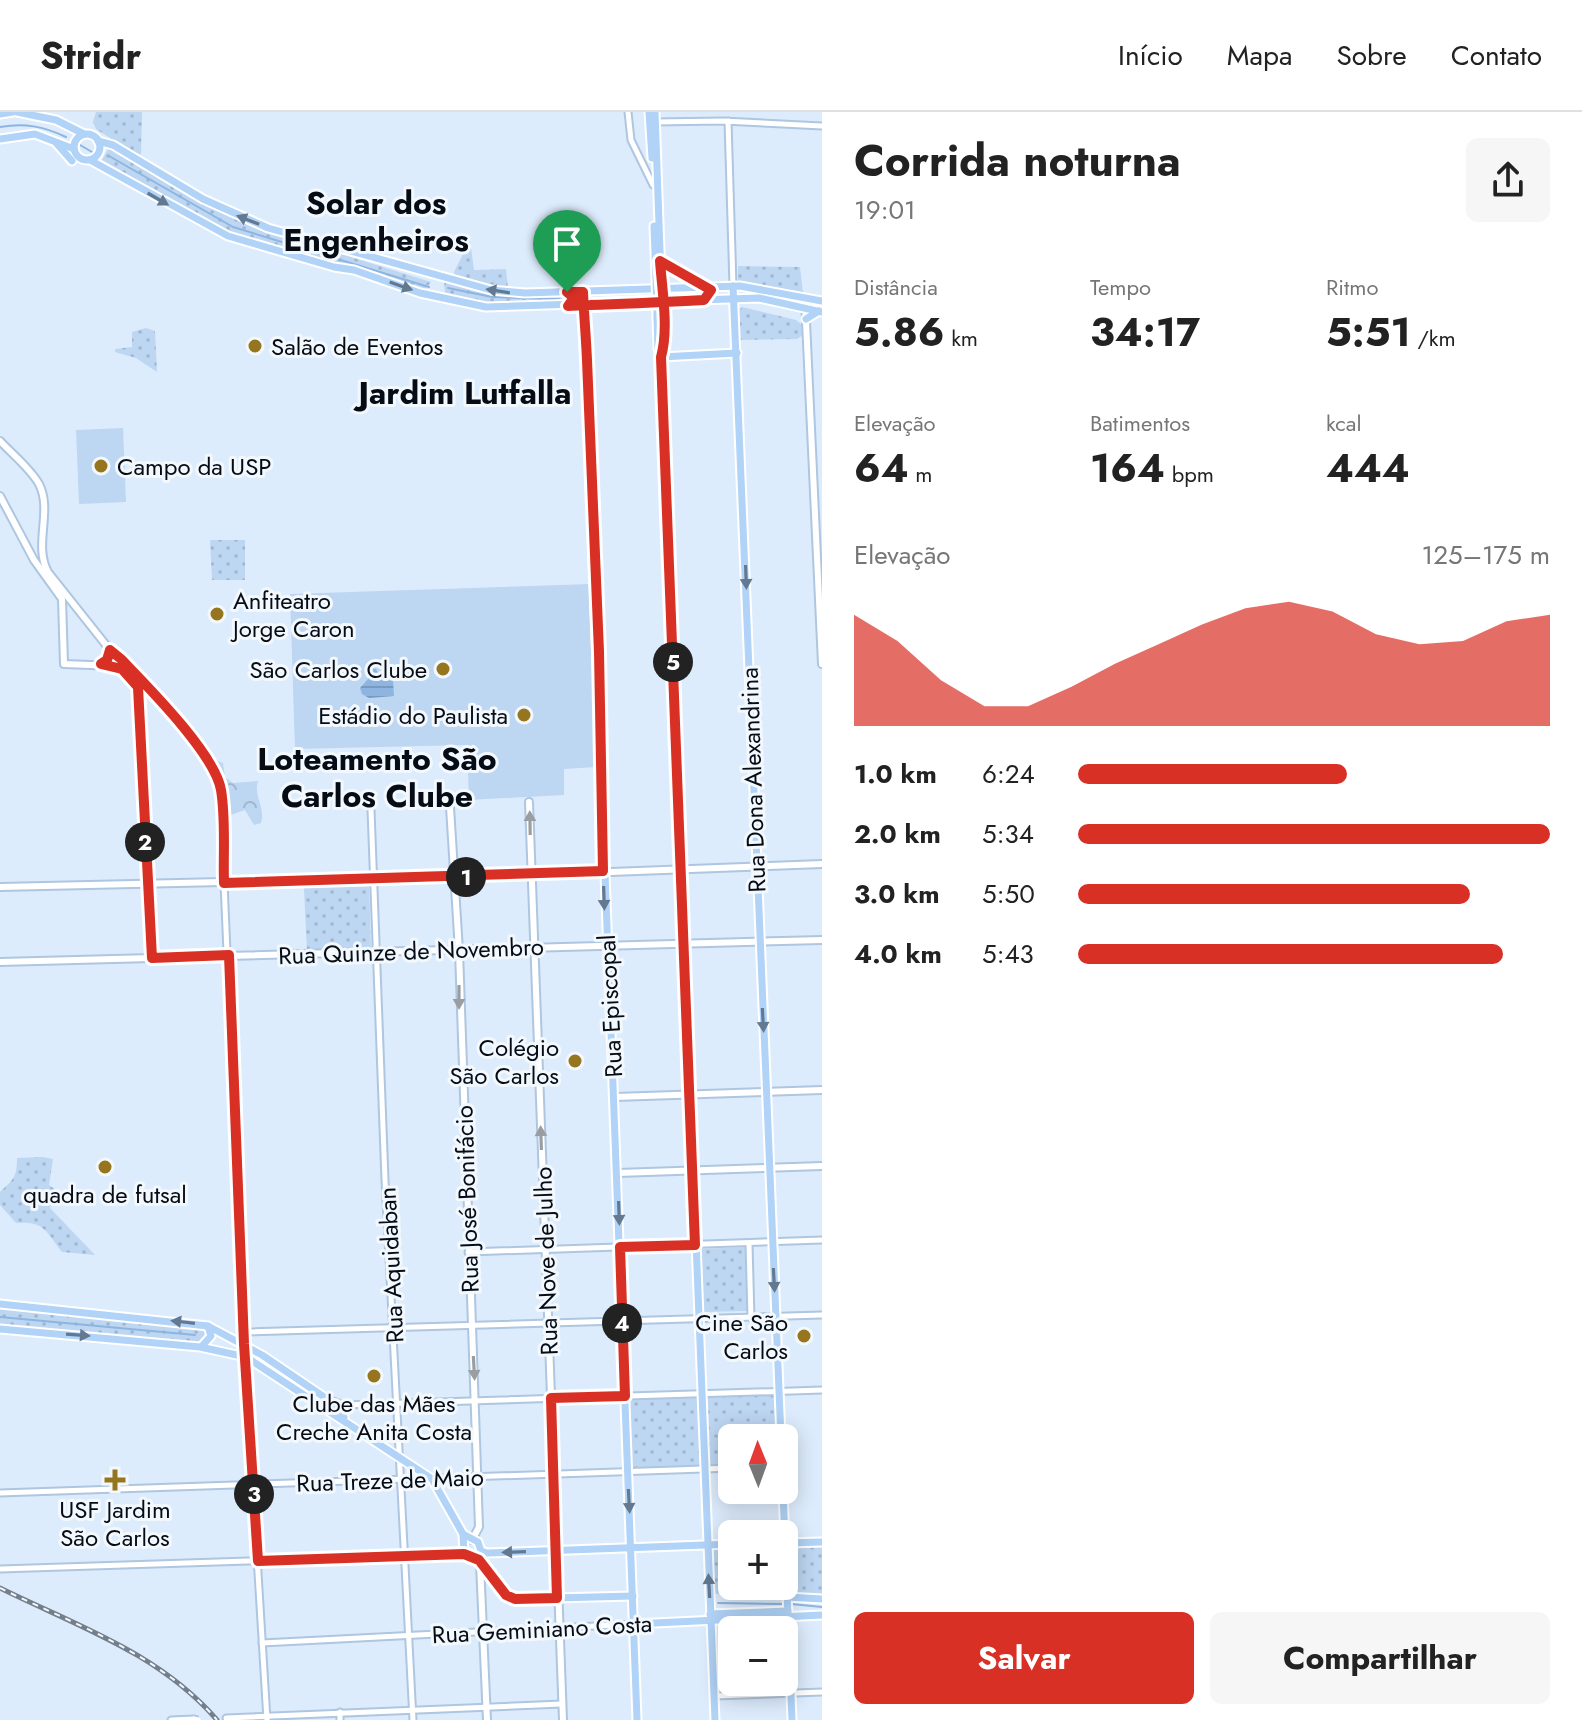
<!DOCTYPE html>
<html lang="pt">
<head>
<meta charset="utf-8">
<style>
  body { margin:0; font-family:Jost,sans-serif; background:#f6f6f6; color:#222; height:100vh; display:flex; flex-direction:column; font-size:30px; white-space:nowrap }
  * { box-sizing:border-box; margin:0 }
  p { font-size:26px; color:#767676 }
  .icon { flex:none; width:44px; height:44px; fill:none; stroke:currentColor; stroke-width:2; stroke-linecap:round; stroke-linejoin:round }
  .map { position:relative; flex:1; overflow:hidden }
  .panel { display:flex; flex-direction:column; background:#fff; width:760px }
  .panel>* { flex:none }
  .needle { width:52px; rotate:359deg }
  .controls { position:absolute; left:718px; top:1312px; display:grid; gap:16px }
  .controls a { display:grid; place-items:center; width:80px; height:80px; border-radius:12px; background:#fff; box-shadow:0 4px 20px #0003; font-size:40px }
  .pin { position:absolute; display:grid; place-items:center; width:68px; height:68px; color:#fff; margin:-82px -34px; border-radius:50% 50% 50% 0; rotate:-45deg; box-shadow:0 0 8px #0007 }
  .pin .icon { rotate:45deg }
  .km { position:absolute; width:40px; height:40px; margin:-20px; border-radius:50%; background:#222; color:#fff; font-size:22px; line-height:40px; text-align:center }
  .round { display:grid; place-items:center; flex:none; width:84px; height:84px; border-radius:12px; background:#f6f6f6 }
  .overview { display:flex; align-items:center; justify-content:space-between; height:136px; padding:0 32px }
  h1 { font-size:44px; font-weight:700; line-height:60px }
  .metrics { display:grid; grid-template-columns:repeat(3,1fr); gap:12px; height:136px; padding:8px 32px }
  .metrics div { display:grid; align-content:center }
  .metrics b { font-size:40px; font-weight:700 }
  .metrics small { font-size:22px; font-weight:400 }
  .metrics p { font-size:22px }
  .chart { height:224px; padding:16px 32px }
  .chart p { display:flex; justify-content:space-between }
  .chart svg { width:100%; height:144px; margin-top:8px; fill:#d93025; opacity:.7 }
  .action { display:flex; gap:16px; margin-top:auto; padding:16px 32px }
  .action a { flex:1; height:92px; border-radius:12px; background:#d93025; color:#fff; font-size:32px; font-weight:700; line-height:92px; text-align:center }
  .action a+a { background:#f6f6f6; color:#222 }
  ul { padding:0 32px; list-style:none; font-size:26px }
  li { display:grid; grid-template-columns:128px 96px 1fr; align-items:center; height:60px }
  li i { height:20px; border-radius:10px; background:#d93025 }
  header { display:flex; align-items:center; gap:48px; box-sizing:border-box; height:112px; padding:0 40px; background:#fff; border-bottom:2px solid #e0e0e0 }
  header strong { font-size:38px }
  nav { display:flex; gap:44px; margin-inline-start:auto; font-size:28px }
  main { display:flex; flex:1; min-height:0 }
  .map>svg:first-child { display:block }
  .green { fill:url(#green-dots) }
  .forest { fill:url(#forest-crowns) }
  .pitch { fill:#bdd6f2 }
  .water { fill:url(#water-rules) }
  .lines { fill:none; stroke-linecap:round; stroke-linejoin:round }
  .stream { stroke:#8db5e0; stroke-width:2 }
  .tertiary-casing { stroke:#aec6e0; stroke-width:9 }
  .secondary-casing { stroke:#aec6e0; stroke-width:10 }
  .primary-casing { stroke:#fff; stroke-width:11 }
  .tertiary { stroke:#fff; stroke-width:5 }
  .secondary { stroke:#fff; stroke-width:6 }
  .primary { stroke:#b0d3f7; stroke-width:7 }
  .rail-casing { stroke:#747f8c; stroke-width:5 }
  .rail { stroke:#f3f8fd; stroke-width:2; stroke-dasharray:6; stroke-linecap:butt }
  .tertiary-bridge-casing { stroke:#aec6e0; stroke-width:9; stroke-linecap:butt }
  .primary-bridge-casing { stroke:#fff; stroke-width:11; stroke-linecap:butt }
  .tertiary-bridge { stroke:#fff; stroke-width:5 }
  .primary-bridge { stroke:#b0d3f7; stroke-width:7 }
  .oneway { fill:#637991 }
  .oneway2 { fill:#9b9ea1 }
  .route-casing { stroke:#fff; stroke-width:16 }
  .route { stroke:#d93025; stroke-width:10 }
  .poi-dot { fill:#95761e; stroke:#f3f8fd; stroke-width:3 }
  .labels { text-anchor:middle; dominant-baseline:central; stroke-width:6; stroke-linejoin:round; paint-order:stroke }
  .poi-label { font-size:24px; fill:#050c15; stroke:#f3f8fd; text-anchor:end }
  .street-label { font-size:24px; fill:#050c15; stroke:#f3f8fd }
  .district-label { font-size:32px; font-weight:bold; fill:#050c15; stroke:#f3f8fd }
</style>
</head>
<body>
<header>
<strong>Stridr</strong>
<nav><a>Início</a><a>Mapa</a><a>Sobre</a><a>Contato</a></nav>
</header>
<main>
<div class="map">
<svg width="822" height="1608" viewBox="0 0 822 1608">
  <defs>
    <pattern id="green-dots" width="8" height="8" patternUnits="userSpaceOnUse" patternTransform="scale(2)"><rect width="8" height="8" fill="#bdd6f2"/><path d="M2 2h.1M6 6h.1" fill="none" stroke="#a1b6cf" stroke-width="1.8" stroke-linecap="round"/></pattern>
    <pattern id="forest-crowns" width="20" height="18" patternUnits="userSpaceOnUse" patternTransform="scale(2)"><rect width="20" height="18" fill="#bdd6f2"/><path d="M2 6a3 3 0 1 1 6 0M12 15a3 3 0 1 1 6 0" fill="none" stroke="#a1b6cf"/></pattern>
    <pattern id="water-rules" width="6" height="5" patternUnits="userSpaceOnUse" patternTransform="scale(2)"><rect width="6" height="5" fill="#8db5e0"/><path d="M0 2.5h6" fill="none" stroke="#789abf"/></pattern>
  </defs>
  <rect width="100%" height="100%" fill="#ddecfc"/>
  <g class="green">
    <path d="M96,0h46l-1,42 -4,1 -41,-26 -3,-7z"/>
    <path d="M110,34l132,77 189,59 -8,10 -82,-28 -106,-28 -133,-76z"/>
    <path d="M470,128l4,30 32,-1 2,19 -53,-11 -1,-5z"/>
    <path d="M738,154l62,1 3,27 -65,-12z"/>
    <path d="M444,169l38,10 88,7 -2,4 -74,3 -49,-12z"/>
    <path d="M742,195l54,13 6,5 1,10 -6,4 -57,1 -1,-30z"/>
    <path d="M146,216l9,3 2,41 -21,-14 -21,-6v-3l17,-2v-15z"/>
    <path d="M210,428h35v40h-33z"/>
    <path d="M369,774l2,63 -64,4 -3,-65z"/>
    <path d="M43,1045l10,2 -4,26 7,5 -6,18 45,47 -33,-3c-17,-22 -18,-31 -46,-29l-16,-18v-13c13,-13 17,-13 17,-34z"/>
    <path d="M747,1135l1,64 -46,1 -1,-63z"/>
    <path d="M0,1194l205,22 3,9 -6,7 -202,-19z"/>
    <path d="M776,1283l2,43h-46v28l-23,1 -2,-70z"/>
    <path d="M698,1284l2,71 -71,2 -2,-71z"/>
    <path d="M822,1435v48l-30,-2 -3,-44z"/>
    <path d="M732,1437v37h52v6l-72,2 -1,-44z"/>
  </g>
  <path class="forest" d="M215,648l8,3 2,14 8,6 25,-2c-5,15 8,26 3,42l-7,2 -9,-15 -17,6 -3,-28z"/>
  <g class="pitch">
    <path d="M123,316l3,74 -47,2 -3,-74z"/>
    <path d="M590,472l6,183 -32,2v26l-95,5 -2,-55 -172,4 -5,-155z"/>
  </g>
  <path class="water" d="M369,556l7,1 5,10 12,2 1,15 -25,2 -7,-4 -2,-6 8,-9z"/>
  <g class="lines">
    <g class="stream">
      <path d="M0,15c25,-4 43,-1 66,10"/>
      <path d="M80,33l12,7"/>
      <path d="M109,44l124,71 196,60"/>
      <path d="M448,176l44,9 67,2"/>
      <path d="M0,1205l195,18"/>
      <path d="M718,1491l67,1"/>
      <path d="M791,1492l31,3"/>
    </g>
    <defs>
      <g id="tertiary">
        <path d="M628,0l3,28 22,45"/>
        <path d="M728,9l5,165"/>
        <path d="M655,10l68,-1 99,5"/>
        <path d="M371,698l14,370 28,540"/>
        <path d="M224,771l20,461 23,376"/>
        <path d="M749,1132l2,74"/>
        <path d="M468,1140l354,-12"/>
        <path d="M244,1220l578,-17"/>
        <path d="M328,1287l15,6 479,-15"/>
        <path d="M0,1381l732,-25"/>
        <path d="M0,1457l464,-15"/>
        <path d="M262,1531l372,-19"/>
        <path d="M714,1584l108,-4"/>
        <path d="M340,1600v8"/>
        <path d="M226,1606l336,-14"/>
        <path d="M171,1608l23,-1"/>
      </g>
      <g id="secondary">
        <path d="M805,188l17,364"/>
        <path d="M0,329c12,13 30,27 39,43 14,27 -6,61 9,88l62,78 77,83 29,42 5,15 3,93"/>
        <path d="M0,384l34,64 28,39 2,65 52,2 22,21 14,271"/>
        <path d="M529,690l34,918"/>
        <path d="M450,695l9,144 20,576 -7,13"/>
        <path d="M0,775l531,-12 291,-11"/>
        <path d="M0,850l822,-22"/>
        <path d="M615,985l207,-7"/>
        <path d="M618,1061l204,-7"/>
        <path d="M480,1452l7,156"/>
      </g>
      <g id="primary">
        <path d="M17,0l39,8 28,14"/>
        <path d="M649,0l3,46"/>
        <path d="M655,0l6,167"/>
        <path d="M0,2l13,-2"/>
        <circle cx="87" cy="35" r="13"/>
        <path d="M0,27l35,-5 39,15"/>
        <path d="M98,29l15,4 90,54 65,29 223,62 34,3 215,-7 82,15"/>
        <path d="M57,32l15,17"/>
        <path d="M90,48l138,76 106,31 20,3 66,23 66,14 273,-9 63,14"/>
        <path d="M654,114l2,52"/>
        <path d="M660,149l50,26v8l-6,5"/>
        <path d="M733,174l48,1152"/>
        <path d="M583,180l54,1428"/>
        <path d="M663,204l-1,69 53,1335"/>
        <path d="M657,205l1,32 3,8"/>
        <path d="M806,207l13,-8"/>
        <path d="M661,245l76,-4"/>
        <path d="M0,1192l208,22 54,29 62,42 20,20"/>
        <path d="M0,1217l200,18 46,10 186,122 31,55 1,20 15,6 21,31 15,8 118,-3"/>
        <path d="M202,1234l9,-10 -3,-10"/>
        <path d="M783,1378l9,230"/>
        <path d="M463,1422l15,8 3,9 6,2 245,-9"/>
        <path d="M784,1431l38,-1"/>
        <path d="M787,1485l35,2"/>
        <path d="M710,1502l78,-3"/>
        <path d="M634,1512l188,-9"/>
      </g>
    </defs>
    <use href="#tertiary" class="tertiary-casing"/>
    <use href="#secondary" class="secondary-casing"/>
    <use href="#primary" class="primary-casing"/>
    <use href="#tertiary" class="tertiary"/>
    <use href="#secondary" class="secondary"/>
    <use href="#primary" class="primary"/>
    <defs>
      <path id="rail" d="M0,1476c77,38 159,65 217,132"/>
    </defs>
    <use href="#rail" class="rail-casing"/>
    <use href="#rail" class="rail"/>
    <defs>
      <path id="tertiary-bridge" d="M194,1607l4,1"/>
      <g id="primary-bridge">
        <path d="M656,166l1,39"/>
        <path d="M661,167l2,37"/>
      </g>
    </defs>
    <use href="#tertiary-bridge" class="tertiary-bridge-casing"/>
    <use href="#primary-bridge" class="primary-bridge-casing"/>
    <use href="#tertiary-bridge" class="tertiary-bridge"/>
    <use href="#primary-bridge" class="primary-bridge"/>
  </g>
  <defs><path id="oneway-solid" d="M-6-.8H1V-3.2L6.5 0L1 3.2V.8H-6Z" transform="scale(2)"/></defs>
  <g class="oneway">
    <use href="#oneway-solid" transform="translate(158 87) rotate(30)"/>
    <use href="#oneway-solid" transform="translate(248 108) rotate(-159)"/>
    <use href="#oneway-solid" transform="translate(401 174) rotate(19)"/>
    <use href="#oneway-solid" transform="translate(498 179) rotate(-171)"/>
    <use href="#oneway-solid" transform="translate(746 465) rotate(88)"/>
    <use href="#oneway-solid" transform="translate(604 786) rotate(88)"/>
    <use href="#oneway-solid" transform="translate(763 908) rotate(87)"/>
    <use href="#oneway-solid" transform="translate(619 1101) rotate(88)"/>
    <use href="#oneway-solid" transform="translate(774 1168) rotate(87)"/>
    <use href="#oneway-solid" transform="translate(183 1210) rotate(-173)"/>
    <use href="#oneway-solid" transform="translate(78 1223) rotate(4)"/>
    <use href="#oneway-solid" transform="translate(629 1389) rotate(87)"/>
    <use href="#oneway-solid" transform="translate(514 1440) rotate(178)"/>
    <use href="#oneway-solid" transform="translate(709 1474) rotate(-93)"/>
  </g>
  <g class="oneway2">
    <use href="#oneway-solid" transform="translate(530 711) rotate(-91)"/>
    <use href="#oneway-solid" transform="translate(459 885) rotate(90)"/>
    <use href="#oneway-solid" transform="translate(541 1026) rotate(-92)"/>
    <use href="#oneway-solid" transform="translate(474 1256) rotate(87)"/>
  </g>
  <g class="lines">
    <defs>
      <path id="route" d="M567,180h16c1,23 3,45 4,68l12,292 4,219 -379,12c-1,-30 2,-63 -3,-93 -6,-36 -74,-104 -100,-131l-11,-9 -3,10 -6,4 21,5 16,18 14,271 77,-3 15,389 14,217 206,-7 15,6 27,35 9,4 42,-1 -6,-200 74,-2 -5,-149 75,-2 -34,-888c8,-28 1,-67 -1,-96l51,29 -7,10c-38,2 -76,4 -114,5 -8,0 -15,1 -22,1l6,-8 -7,-6"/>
    </defs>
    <use href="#route" class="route-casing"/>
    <use href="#route" class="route"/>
  </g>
  <g class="poi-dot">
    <circle cx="255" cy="234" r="8"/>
    <circle cx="101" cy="354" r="8"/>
    <circle cx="217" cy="502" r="8"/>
    <circle cx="443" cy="557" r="8"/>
    <circle cx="524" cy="603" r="8"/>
    <circle cx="575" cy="949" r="8"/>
    <circle cx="105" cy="1055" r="8"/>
    <circle cx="804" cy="1224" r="8"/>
    <circle cx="374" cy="1264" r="8"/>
    <path d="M111 1356h8v8h8v8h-8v8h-8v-8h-8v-8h8z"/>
  </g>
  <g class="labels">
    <g class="poi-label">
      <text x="271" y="234" text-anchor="start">Salão de Eventos</text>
      <text x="117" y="354" text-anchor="start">Campo da USP</text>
      <text x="233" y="488" text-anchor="start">Anfiteatro<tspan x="233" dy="28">Jorge Caron</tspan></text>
      <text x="427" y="557">São Carlos Clube</text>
      <text x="508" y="603">Estádio do Paulista</text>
      <text x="559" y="935">Colégio<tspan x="559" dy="28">São Carlos</tspan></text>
      <text x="105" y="1082" text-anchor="middle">quadra de futsal</text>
      <text x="788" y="1210">Cine São<tspan x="788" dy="28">Carlos</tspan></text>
      <text x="374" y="1291" text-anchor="middle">Clube das Mães<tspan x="374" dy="28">Creche Anita Costa</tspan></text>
      <text x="115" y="1397" text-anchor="middle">USF Jardim<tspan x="115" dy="28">São Carlos</tspan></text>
    </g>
    <g class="street-label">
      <text transform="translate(753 668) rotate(-92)">Rua Dona Alexandrina</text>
      <text transform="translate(411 839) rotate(-2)">Rua Quinze de Novembro</text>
      <text transform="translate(610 894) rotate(-93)">Rua Episcopal</text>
      <text transform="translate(467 1087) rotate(-92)">Rua José Bonifácio</text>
      <text transform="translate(546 1149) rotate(-92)">Rua Nove de Julho</text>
      <text transform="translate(391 1153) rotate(-93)">Rua Aquidaban</text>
      <text transform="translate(390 1368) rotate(-2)">Rua Treze de Maio</text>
      <text transform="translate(542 1517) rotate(-3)">Rua Geminiano Costa</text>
    </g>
    <g class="district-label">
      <text x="376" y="91">Solar dos<tspan x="376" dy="37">Engenheiros</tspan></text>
      <text x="465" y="281">Jardim Lutfalla</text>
      <text x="377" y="647">Loteamento São<tspan x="377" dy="37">Carlos Clube</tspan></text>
    </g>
  </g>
</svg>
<div class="controls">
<a><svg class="needle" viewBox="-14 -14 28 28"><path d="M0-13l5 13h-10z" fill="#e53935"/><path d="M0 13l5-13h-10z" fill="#767676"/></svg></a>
<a>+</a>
<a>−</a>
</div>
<div class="pin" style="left:567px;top:180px;background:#1e9e55"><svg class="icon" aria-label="arrive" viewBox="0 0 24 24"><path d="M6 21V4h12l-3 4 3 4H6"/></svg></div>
<b class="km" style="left:466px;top:765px">1</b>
<b class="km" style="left:145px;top:730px">2</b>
<b class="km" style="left:254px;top:1382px">3</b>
<b class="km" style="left:622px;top:1211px">4</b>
<b class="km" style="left:673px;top:550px">5</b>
</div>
<section class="panel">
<div class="overview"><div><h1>Corrida noturna</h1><p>19:01</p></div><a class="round"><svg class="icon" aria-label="share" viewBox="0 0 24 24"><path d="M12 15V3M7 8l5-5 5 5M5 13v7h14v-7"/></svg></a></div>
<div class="metrics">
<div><p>Distância</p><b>5.86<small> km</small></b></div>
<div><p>Tempo</p><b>34:17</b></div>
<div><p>Ritmo</p><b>5:51<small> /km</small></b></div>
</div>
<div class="metrics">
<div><p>Elevação</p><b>64<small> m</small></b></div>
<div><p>Batimentos</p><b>164<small> bpm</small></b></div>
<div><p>kcal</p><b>444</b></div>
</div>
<div class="chart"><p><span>Elevação</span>125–175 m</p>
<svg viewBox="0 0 160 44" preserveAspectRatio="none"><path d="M0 44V10L10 18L20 30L30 38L40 38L50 32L60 25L70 19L80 13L90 8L100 6L110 9L120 16L130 19L140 18L150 12L160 10V44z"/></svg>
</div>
<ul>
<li><b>1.0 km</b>6:24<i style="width:57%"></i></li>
<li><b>2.0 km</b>5:34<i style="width:100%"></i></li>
<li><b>3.0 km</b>5:50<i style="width:83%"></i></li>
<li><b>4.0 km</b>5:43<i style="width:90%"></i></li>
</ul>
<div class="action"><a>Salvar</a><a>Compartilhar</a></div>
</section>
</main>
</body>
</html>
